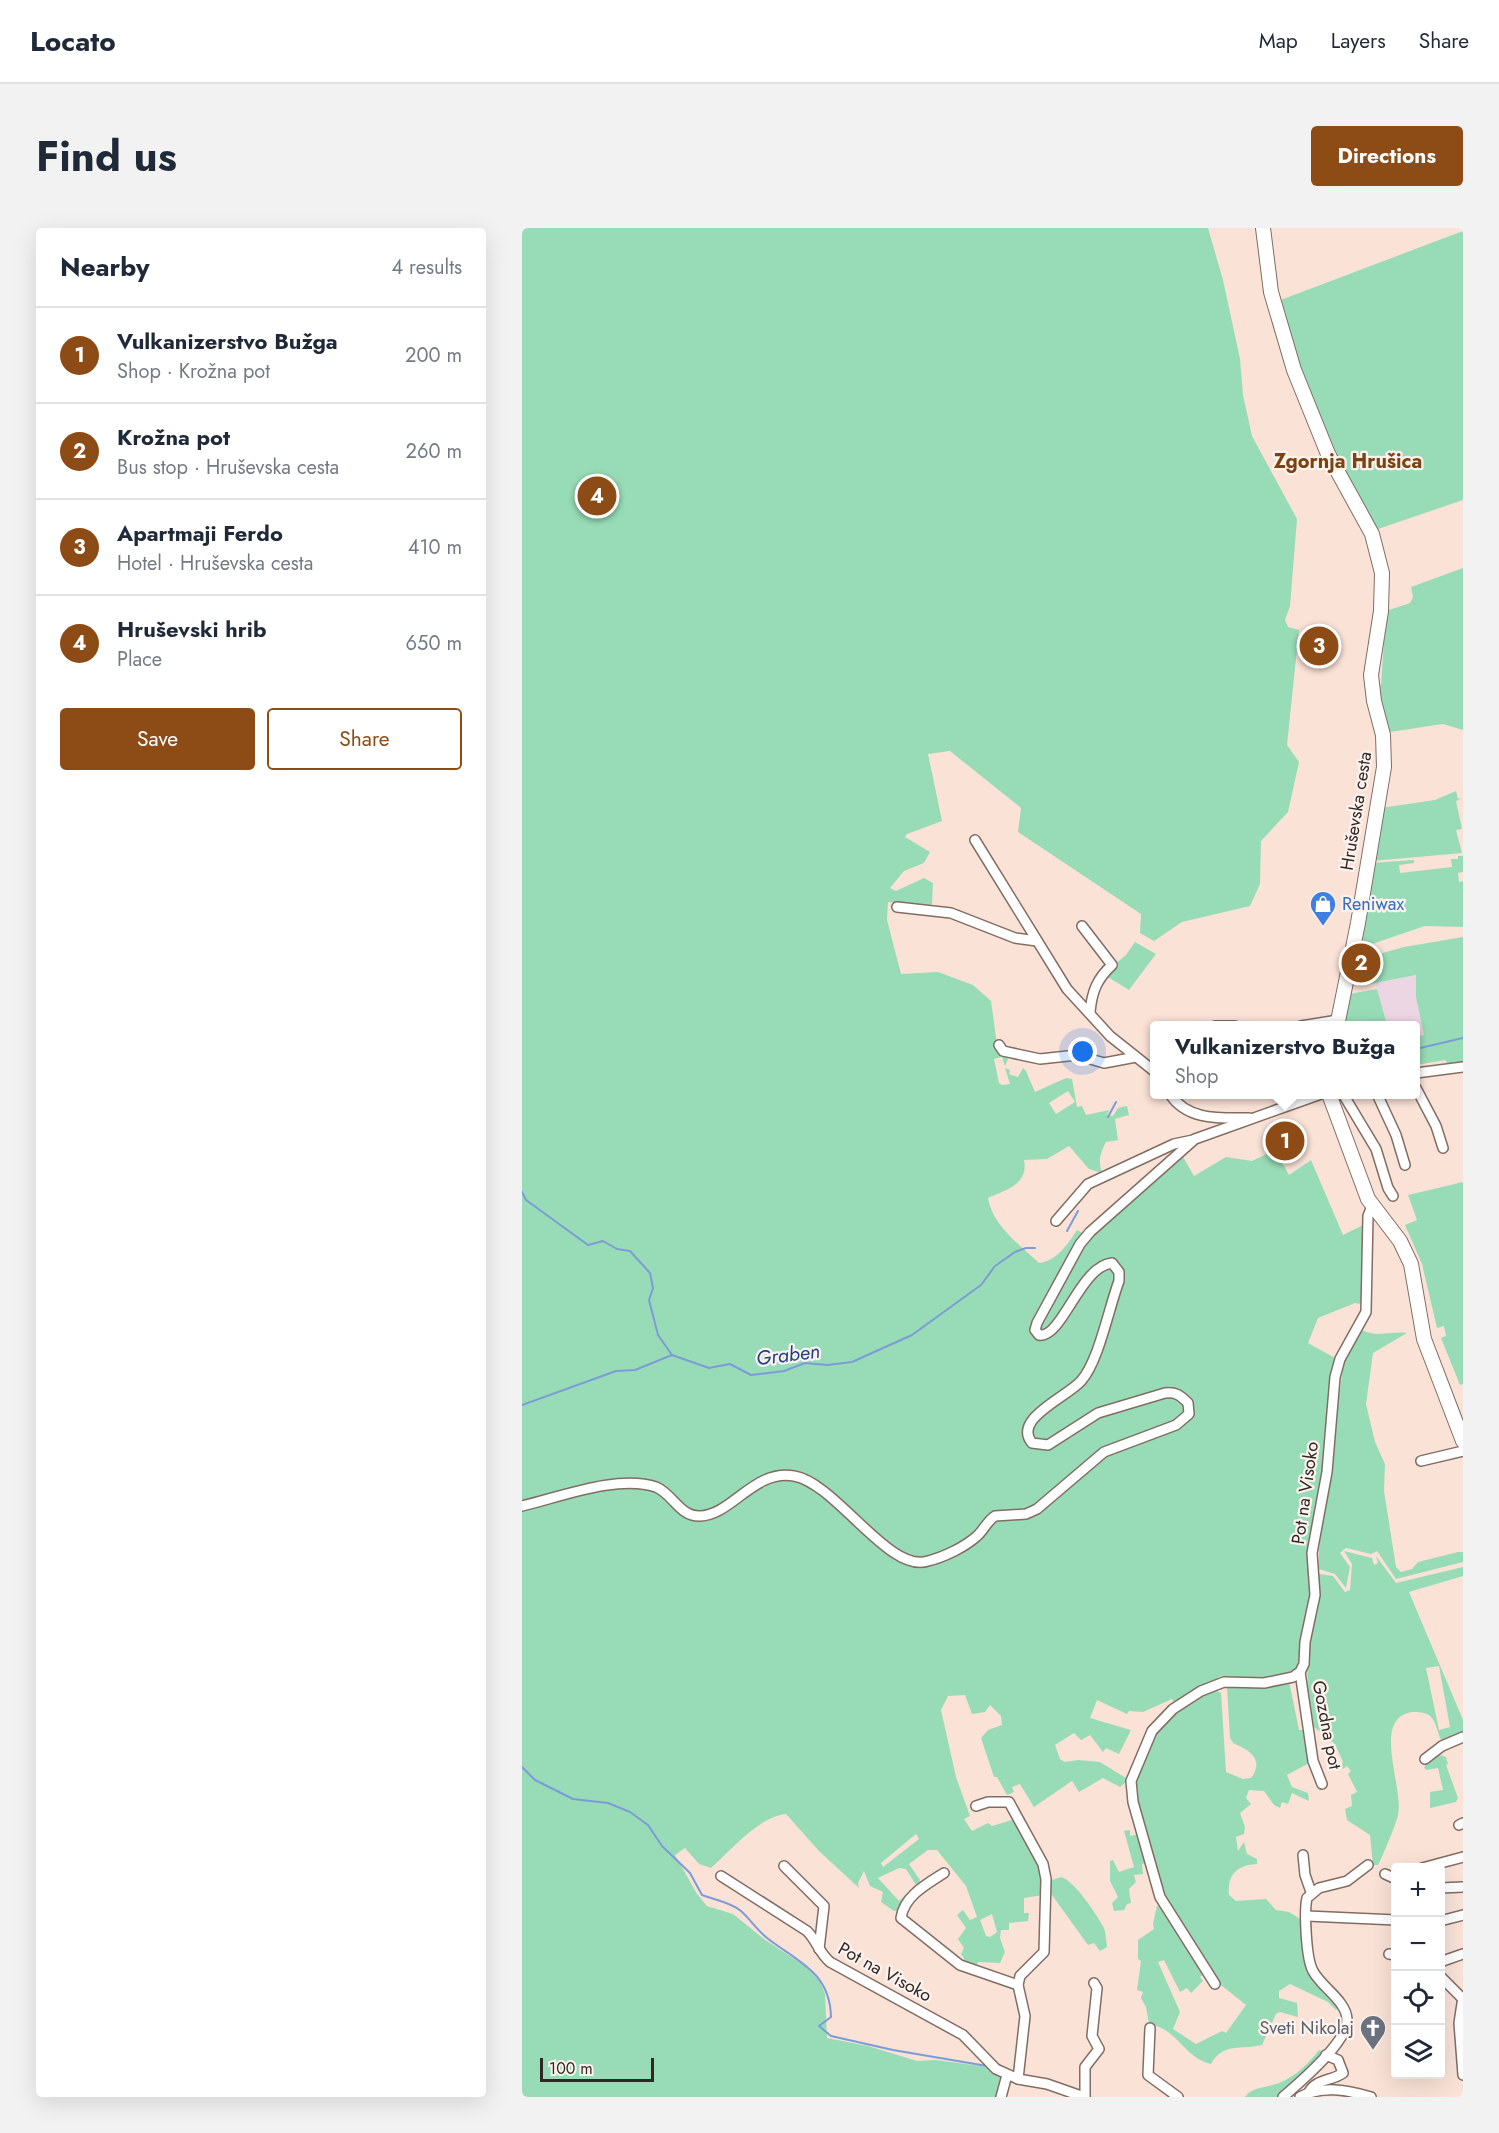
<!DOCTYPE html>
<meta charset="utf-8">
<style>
:root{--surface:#fff;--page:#f2f2f3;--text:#1f2937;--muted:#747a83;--line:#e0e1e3;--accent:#8d4c16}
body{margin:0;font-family:Jost,sans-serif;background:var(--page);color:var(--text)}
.controls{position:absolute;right:18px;bottom:18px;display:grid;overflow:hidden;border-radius:6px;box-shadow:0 6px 24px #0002}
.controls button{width:54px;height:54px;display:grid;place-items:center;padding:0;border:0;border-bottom:2px solid var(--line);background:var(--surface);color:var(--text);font:30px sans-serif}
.scale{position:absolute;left:18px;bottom:15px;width:114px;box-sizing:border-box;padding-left:6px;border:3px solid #312824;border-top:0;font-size:16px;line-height:21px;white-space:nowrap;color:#312824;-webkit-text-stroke:4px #fcf2ee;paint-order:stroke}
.you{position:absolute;left:561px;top:824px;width:21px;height:21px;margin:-15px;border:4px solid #fff;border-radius:50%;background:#1a73e8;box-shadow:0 0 0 9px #1a73e833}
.badge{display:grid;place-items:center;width:39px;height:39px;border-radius:50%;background:var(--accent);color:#fff;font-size:20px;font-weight:700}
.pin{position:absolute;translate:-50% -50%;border:3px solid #fff;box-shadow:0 2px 6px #0006}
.popup{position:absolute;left:628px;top:793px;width:270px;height:78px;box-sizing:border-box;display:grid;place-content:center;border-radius:6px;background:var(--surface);filter:drop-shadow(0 2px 4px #0005);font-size:20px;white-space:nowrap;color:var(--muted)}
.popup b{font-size:22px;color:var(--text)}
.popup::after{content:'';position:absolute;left:50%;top:100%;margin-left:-12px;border:12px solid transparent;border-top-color:var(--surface)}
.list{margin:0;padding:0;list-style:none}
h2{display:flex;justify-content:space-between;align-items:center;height:78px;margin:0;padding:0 24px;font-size:26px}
h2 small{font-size:20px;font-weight:400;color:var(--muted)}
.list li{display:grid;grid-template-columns:39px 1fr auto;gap:18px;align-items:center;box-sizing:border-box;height:96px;padding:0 24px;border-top:2px solid var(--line)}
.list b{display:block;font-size:22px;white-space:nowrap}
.list p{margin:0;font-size:20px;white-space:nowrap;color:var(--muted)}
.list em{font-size:20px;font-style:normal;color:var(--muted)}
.actions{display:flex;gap:12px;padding:18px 24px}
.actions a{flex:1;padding:14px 0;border:2px solid var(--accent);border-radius:6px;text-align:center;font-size:21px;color:var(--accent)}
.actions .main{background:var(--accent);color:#fff}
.icon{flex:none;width:33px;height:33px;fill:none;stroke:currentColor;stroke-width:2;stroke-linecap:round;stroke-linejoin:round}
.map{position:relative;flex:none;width:941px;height:1869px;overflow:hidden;border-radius:6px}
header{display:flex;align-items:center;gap:36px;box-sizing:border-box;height:84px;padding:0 30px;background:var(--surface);border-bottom:2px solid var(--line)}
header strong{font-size:28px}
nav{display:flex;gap:33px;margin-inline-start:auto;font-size:21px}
.intro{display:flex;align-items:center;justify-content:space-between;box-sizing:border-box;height:144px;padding:0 36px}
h1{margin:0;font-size:42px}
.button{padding:15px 27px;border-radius:6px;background:var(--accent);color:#fff;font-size:21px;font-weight:700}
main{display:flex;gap:36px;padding:0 36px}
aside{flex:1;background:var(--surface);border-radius:6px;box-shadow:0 6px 24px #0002}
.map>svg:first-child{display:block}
</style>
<header>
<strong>Locato</strong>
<nav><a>Map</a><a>Layers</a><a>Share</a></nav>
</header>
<div class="intro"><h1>Find us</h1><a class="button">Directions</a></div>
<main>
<aside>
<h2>Nearby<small>4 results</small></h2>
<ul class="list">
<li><span class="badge">1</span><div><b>Vulkanizerstvo Bužga</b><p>Shop · Krožna pot</p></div><em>200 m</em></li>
<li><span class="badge">2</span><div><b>Krožna pot</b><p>Bus stop · Hruševska cesta</p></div><em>260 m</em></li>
<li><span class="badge">3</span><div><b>Apartmaji Ferdo</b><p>Hotel · Hruševska cesta</p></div><em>410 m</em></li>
<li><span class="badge">4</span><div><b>Hruševski hrib</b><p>Place</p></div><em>650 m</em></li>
</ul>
<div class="actions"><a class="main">Save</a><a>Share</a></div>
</aside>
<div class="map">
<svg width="941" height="1869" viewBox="0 0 941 1869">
<rect width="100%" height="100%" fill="#fae2d7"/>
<polygon fill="#edd6e3" points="896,747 909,815 894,819 894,798 861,797 854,755"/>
<g fill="#98dcb7" fill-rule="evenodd">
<path d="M0,0H686L701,52L718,131L721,167L730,208L775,291L768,378L763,392L766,399L777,402L765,517L777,534L766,584L739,613L738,656L728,678L660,694L632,713L618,705L619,686L496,604L499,580L428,523L406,526L420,593L385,606L383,609L408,624L402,635L382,643L368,660L374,663L402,650L411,655L410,676L405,679L366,674L365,692L379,746L416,744L451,757L469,773L475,817L488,826L483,838L480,829L472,831L477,855L480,857L488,856L483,840L488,842L487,846L496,849L501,840L504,843L513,864L544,850L550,851L555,879L560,878L564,887L587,882L585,887L591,888L596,880L605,878L607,887L593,891L596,912L584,914C578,926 576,932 580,945L567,941L547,918L525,931L502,932C507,957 483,962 466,970C470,997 498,1017 517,1035C535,1033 546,1016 555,1002L560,1005L554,1015L562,1011L660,927L672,948L704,929L730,933L753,922L767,947L789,932L821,1007L843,996V1072L838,1076L833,1075L796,1090L786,1115L815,1131L788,1372L777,1443L766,1448L740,1451L699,1448L653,1476L650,1471L621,1484L607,1483L605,1486L575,1472L568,1490L609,1502L597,1526L584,1520L581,1524L568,1507L559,1512L552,1505L533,1517L538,1531L543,1534L556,1532L578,1534L604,1550V1554L598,1559L581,1550L557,1564L550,1553L512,1579L498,1556L490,1559L492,1564L485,1567L475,1549H472L459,1510L466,1502L480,1497L479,1488L468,1477L463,1484L450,1486L443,1467L426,1468L419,1482L434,1549L448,1588L442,1591L450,1603L466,1595L470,1598L490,1592L489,1589L493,1587L521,1640V1667L502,1670V1685H507L506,1693L487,1695V1702H479L478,1710L483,1724L478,1735L456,1734L453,1741L441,1735L442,1730L439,1726L442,1720L436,1711L444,1700L435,1687L441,1682L448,1692L455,1689L444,1658L415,1622H406L387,1636L398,1652L397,1656L378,1681L372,1683L359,1674L361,1664L348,1658L342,1643L336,1655L337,1660L297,1623L264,1586C236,1589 209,1622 189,1640L177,1636L163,1620L153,1627L175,1666L185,1678L211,1686L242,1711L283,1738L298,1753L303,1766L305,1810L346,1818L395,1833L414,1832L466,1839L482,1850L477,1869H0ZM546,863L553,874L534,886L527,875ZM394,1606L397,1611L361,1639L359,1635ZM377,1640L384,1641L394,1657L377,1673L356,1650ZM470,1686L475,1704L468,1709L464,1708L458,1692Z"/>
<polygon points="941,3 941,272 853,302 794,189 756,73"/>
<polygon points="941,340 941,502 921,496 868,504 855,459 859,457 864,383 888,375 891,369 889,359"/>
<polygon points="934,563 936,571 941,570 934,573 940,601 934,602 940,625 850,633 859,580 913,572"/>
<polygon points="936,628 941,628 941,644 936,645 937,654 941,653 941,699 903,698 847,717 839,715 849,635 892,632 892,635 877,637 878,645 930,639 929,631 936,631"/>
<polygon points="941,709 941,835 926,836 923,832 894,837 894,809 902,807 894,769 894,747 838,758 834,754 839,731 882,719"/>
<polygon points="613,714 634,726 607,762 581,746 604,727"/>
<polygon points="855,761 865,797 821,798 828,766"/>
<polygon points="941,954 941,1156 938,1157 919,1110 924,1108 922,1098 915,1100 900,1036 883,997 895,992 886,967"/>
<path d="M840,1102C855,1110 868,1103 885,1105L851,1125L844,1176L853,1214L863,1236L862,1263L874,1339L879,1344L890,1341L896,1334L936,1324H941V1334L874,1351L855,1323L849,1326L824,1320L818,1325L828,1339L824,1360L813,1346L797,1341V1322L821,1139L818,1136Z"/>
<path d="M822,1323L850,1330L852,1337L856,1335L854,1328L874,1355L941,1339V1348L887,1364L941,1492V1507L920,1513C915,1506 915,1494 908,1488C903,1484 892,1483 886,1485C851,1494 882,1561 876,1587C874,1596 860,1630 856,1637H851L848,1607L825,1592L823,1581L830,1578L829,1567L835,1564L826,1546L829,1543L825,1538L821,1541L819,1538L821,1534L813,1516L792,1499L787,1488L784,1414L796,1367L797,1346L811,1348L823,1364L828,1362L830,1336ZM917,1438L928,1499L917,1502L904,1440Z"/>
<path d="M767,1453L777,1502H785L789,1534L765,1547L770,1559L786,1565L787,1573L770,1565L766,1576L760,1574L758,1580L752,1577L742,1563L727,1562L724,1570L729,1576L718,1585L723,1599L722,1606L714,1609L716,1623L722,1614L725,1626L735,1631V1636C715,1637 705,1647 707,1667L714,1673L744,1671L754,1682L767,1684L780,1692L785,1735L818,1779L814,1782L806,1774L768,1756L757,1763V1770L775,1775L776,1789L758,1784L754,1786L740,1817C720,1822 701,1814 689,1836C662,1830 655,1800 627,1796L624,1779L619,1770L621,1764L615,1762L619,1733L616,1731V1712L632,1701L631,1696L635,1678L639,1677L684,1745L678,1749L681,1753L669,1765L665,1760L658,1764L642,1732L636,1734L658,1784L651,1801L674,1816L700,1803L704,1805L724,1777L699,1757L644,1670C632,1646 612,1585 614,1558C615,1539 629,1504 643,1491C656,1479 675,1470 690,1461L699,1465L704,1544L721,1551L729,1550C743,1531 727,1522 711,1515L708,1510L705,1458Z"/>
<polygon points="914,1526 924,1529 926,1536 924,1537 936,1570 934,1574 908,1580 908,1564 921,1562 916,1540 904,1542 902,1539"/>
<polygon points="608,1602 608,1608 617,1606 625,1634 620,1636 621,1646 612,1647 614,1654 607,1661 609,1675 605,1676 602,1682 592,1683 590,1675 596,1669 588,1653 588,1633 591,1632 597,1644 612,1639 602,1603"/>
<path d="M539,1649C552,1652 575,1687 582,1700C584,1705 584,1712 585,1719L578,1723L572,1715L566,1717L530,1667L526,1666L527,1653Z"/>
<path d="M797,1822L802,1824L758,1869H723C731,1858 745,1860 757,1855C774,1848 786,1836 797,1822Z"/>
</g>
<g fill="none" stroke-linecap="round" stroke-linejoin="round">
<g stroke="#7c9cd8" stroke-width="2">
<polyline points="894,821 941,810"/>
<polyline points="586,889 594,874"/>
<polyline points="0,964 4,972 66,1017 81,1013 95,1021 108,1023 128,1045 131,1060 127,1072 136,1107 150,1127"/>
<polyline points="545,1003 556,983"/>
<polyline points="0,1177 94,1143 113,1142 150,1127 187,1140 208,1136 229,1147 262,1143 283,1135 305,1137 330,1134 390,1107 459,1057 473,1038 493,1024 504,1020 513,1020"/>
<path d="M0,1539L13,1552L51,1571L86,1575L108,1584L126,1597L140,1618L168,1645L180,1667C193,1672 208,1674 219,1683C228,1691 235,1702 245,1710C276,1734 308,1744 309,1789L297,1798L309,1808L371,1822L465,1838"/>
</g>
<g stroke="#826d63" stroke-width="12">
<g id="street">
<polyline points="453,612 545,761 588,808 632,843"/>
<polyline points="375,679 429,685 493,710 515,713"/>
<path d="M560,698L590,737C575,751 570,763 568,784"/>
<polyline points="693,798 713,798"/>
<polyline points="779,798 816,792"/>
<polyline points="477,817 481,823 518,831 555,827 582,835 614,829"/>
<polyline points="894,845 941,839"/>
<polyline points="894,860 914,898 921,920"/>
<path d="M648,866C665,893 699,890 727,890"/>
<polyline points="821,866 854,921 866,960 871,968"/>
<polyline points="855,866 874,907 883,937"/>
<polyline points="534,993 566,956 652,916 671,912"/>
<polyline points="899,1233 941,1223"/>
<path d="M0,1278C38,1269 97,1246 134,1259C151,1266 158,1289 178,1288C210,1287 232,1241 272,1248C314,1255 367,1346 406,1333C422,1329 443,1319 455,1308C462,1302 465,1293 473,1288L504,1286L515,1281L582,1224L654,1197L667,1186L666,1175C658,1167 654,1164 643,1165L576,1185L526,1217L510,1215C490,1191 545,1169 559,1153C577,1133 587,1079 597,1053V1044L590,1035C558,1038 540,1111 517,1107L513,1102L515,1095L558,1016L568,1004L673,911L799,866"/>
<polyline points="778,1444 791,1533 800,1556"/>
<polyline points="903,1531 920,1518 941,1509"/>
<polyline points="454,1578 466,1574 487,1574 521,1636 524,1651 522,1724 498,1748 496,1757 503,1788 496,1851 525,1856 562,1869"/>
<polyline points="937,1597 941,1595"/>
<polyline points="781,1627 783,1647 789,1664"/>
<polyline points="262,1638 302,1678 297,1721"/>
<polyline points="900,1640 941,1629"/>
<path d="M422,1645C405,1656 382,1668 379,1690L438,1737L496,1757"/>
<polyline points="863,1646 874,1651"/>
<path d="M199,1648L285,1703C295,1713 297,1725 308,1734L441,1807L474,1841L496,1851"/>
<polyline points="918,1660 941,1659"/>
<polyline points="785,1688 874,1692"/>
<polyline points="918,1693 941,1687"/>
<polyline points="867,1726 874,1727"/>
<polyline points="918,1734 941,1726"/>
<polyline points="918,1748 940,1770"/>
<polyline points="693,1756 638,1669 611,1574 609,1553 630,1503 651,1481 679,1463 702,1454 742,1455 771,1449 778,1444 782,1436 783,1414 793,1367 790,1325 805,1244 813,1149 818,1131 844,1084 846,988 850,978"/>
<polyline points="941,1769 937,1795 941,1847"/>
<polyline points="628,1800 626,1847 656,1869"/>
<path d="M787,1864C794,1851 810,1853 821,1845L816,1832L804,1827"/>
<polyline points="479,1869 485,1847"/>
<polyline points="563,1869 563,1839 577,1821 570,1808 575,1760 572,1755"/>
<path d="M761,1869C777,1855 826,1814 825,1792C825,1773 799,1759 791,1743C784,1731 782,1683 785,1670L797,1660L825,1653L846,1637"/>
<path d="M778,1869C800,1857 826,1862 849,1869"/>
</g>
</g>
<g stroke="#826d63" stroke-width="16">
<g id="secondary">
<polyline points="741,0 749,64 772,142 806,226 850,306 860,345 859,383 849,447 852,473 861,507 862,539 836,695 815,798"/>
<polyline points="807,866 846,971 878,1013 889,1036 902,1111 941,1213"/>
</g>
</g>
<use href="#street" stroke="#fff" stroke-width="9"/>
<use href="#secondary" stroke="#fff" stroke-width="14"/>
</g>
<defs>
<g id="shop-pin" transform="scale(1.35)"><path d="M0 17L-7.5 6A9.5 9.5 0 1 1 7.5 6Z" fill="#3f7fe0" stroke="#fcf2ee"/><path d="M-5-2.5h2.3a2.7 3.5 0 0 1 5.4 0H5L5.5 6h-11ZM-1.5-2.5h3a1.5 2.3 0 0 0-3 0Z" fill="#fff"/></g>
<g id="church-pin" transform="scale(1.35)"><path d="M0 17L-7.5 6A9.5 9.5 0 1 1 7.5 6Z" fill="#6b7280" stroke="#fcf2ee"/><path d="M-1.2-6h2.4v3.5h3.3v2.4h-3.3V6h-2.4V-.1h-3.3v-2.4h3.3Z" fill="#fff"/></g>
</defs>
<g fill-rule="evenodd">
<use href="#shop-pin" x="801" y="676"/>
<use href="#church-pin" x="851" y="1800"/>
</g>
<g text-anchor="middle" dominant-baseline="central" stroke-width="4.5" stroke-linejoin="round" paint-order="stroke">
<g font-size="18" fill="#312824" stroke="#fcf2ee">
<text transform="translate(834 583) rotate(-81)">Hruševska cesta</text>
<text transform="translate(783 1265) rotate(-82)">Pot na Visoko</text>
<text transform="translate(805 1497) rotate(79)">Gozdna pot</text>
<text transform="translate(363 1744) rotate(29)">Pot na Visoko</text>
</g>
<g font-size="18" fill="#366cbe" stroke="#fcf2ee" text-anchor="start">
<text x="820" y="676">Reniwax</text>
</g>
<g font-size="18" fill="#5b616d" stroke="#fcf2ee" text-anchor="end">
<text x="832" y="1800">Sveti Nikolaj</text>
</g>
<g font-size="20" font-weight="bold" fill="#7c4210" stroke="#fcf2ee">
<text x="826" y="233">Zgornja Hrušica</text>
</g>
<g font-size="20" font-style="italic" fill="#1c3f87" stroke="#fcf2ee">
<text transform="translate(266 1127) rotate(-7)">Graben</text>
</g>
</g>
</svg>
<div class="controls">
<button>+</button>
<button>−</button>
<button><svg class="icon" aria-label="locate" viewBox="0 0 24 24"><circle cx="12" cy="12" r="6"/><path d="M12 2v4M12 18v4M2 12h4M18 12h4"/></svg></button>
<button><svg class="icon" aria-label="layers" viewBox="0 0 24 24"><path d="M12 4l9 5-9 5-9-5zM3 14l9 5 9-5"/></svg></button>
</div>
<div class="scale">100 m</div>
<div class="you"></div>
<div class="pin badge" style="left:763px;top:913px">1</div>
<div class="popup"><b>Vulkanizerstvo Bužga</b>Shop</div>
<div class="pin badge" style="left:839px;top:735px">2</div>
<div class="pin badge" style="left:797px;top:418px">3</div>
<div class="pin badge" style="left:75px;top:268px">4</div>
</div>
</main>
